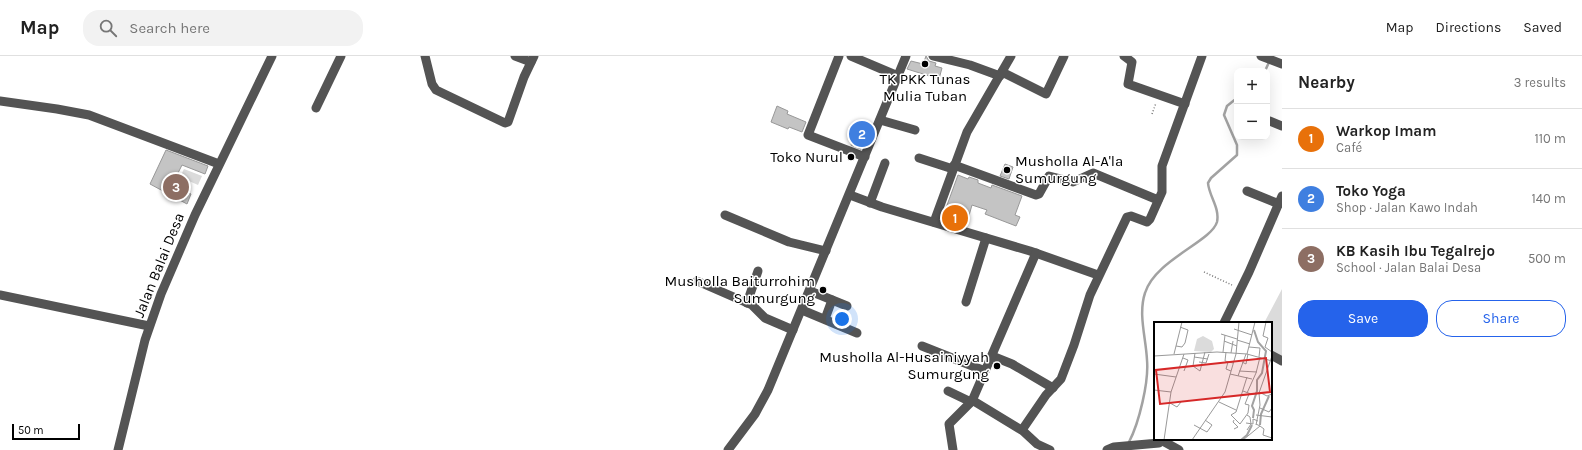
<!DOCTYPE html>
<meta charset="utf-8">
<style>
:root{--surface:#fff;--page:#f2f2f2;--text:#222;--muted:#767676;--line:#e0e0e0;--accent:#2563eb}
body{margin:0;font-family:Karla,sans-serif;background:var(--page);color:var(--text)}
.controls{position:absolute;right:12px;top:12px;display:grid;overflow:hidden;border-radius:8px;box-shadow:0 4px 16px #0002}
.controls button{width:36px;height:36px;display:grid;place-items:center;padding:0;border:0;border-bottom:1px solid var(--line);background:var(--surface);color:var(--text);font:20px sans-serif}
.scale{position:absolute;left:12px;bottom:10px;width:68px;box-sizing:border-box;padding-left:4px;border:2px solid #000;border-top:0;font-size:11px;line-height:14px;white-space:nowrap;color:#000;-webkit-text-stroke:3px #fff;paint-order:stroke}
.you{position:absolute;left:842px;top:263px;width:14px;height:14px;margin:-10px;border:3px solid #fff;border-radius:50%;background:#1a73e8;box-shadow:0 0 0 6px #1a73e833}
.badge{display:grid;place-items:center;width:26px;height:26px;border-radius:50%;background:var(--accent);color:#fff;font-size:13px;font-weight:700}
.pin{position:absolute;translate:-50% -50%;border:2px solid #fff;box-shadow:0 1px 4px #0006}
.list{margin:0;padding:0;list-style:none}
h2{display:flex;justify-content:space-between;align-items:center;height:52px;margin:0;padding:0 16px;font-size:17px}
h2 small{font-size:13px;font-weight:400;color:var(--muted)}
.list li{display:grid;grid-template-columns:26px 1fr auto;gap:12px;align-items:center;box-sizing:border-box;height:60px;padding:0 16px;border-top:1px solid var(--line)}
.list b{display:block;font-size:15px;white-space:nowrap}
.list p{margin:0;font-size:13px;white-space:nowrap;color:var(--muted)}
.list em{font-size:13px;font-style:normal;color:var(--muted)}
.actions{display:flex;gap:8px;padding:12px 16px}
.actions a{flex:1;padding:9px 0;border:1px solid var(--accent);border-radius:16px;text-align:center;font-size:14px;color:var(--accent)}
.actions .main{background:var(--accent);color:#fff}
.icon{flex:none;width:22px;height:22px;fill:none;stroke:currentColor;stroke-width:2;stroke-linecap:round;stroke-linejoin:round}
.map{position:relative;flex:none;width:1282px;height:394px;overflow:hidden}
header{display:flex;align-items:center;gap:24px;box-sizing:border-box;height:56px;padding:0 20px;background:var(--surface);border-bottom:1px solid var(--line)}
header strong{font-size:19px}
nav{display:flex;gap:22px;margin-inline-start:auto;font-size:14px}
.search{width:280px;height:36px;background:var(--page);display:flex;align-items:center;gap:10px;box-sizing:border-box;padding:0 14px;border-radius:16px;color:var(--muted);font-size:15px}
main{display:flex}
aside{flex:1;background:var(--surface)}
.map>svg:first-child{display:block}
</style>
<header>
<strong>Map</strong>
<div class="search"><svg class="icon" aria-label="search" viewBox="0 0 24 24"><circle cx="10" cy="10" r="6"/><path d="M15 15l6 6"/></svg>Search here</div>
<nav><a>Map</a><a>Directions</a><a>Saved</a></nav>
</header>
<main>
<div class="map">
<svg width="1282" height="394" viewBox="0 0 1282 394">
<rect width="100%" height="100%" fill="#fff"/>
<g fill="#dbdbdb">
<polygon points="184,113 202,120 198,129 180,121"/>
<polygon points="1282,233 1282,301 1271,294 1271,267 1264,267"/>
</g>
<g fill="none" stroke-linecap="round" stroke-linejoin="round">
<g stroke="#a2a2a2" stroke-width="2.5">
<polyline points="1265,15 1270,4"/>
<path d="M1129,386C1139,367 1149,326 1147,304C1146,282 1138,258 1145,237C1155,204 1211,186 1217,166C1220,152 1209,140 1208,127L1211,122L1237,99V89L1224,59L1227,50L1237,42"/>
</g>
</g>
<g fill="#c4c4c4" stroke="#989898">
<polygon points="926,0 929,5 936,7 935,10 942,12 939,23 907,13 911,5 923,8"/>
<polygon points="777,50 788,55 787,58 806,66 802,76 789,71 788,73 771,66"/>
<polygon points="858,73 868,77 861,93 851,89"/>
<polygon points="166,94 208,110 205,118 182,109 172,129 191,138 187,148 150,128"/>
<polygon points="1005,108 1013,111 1009,123 1000,120"/>
<polygon points="958,119 968,123 969,121 978,124 978,127 991,132 992,129 1022,140 1015,159 1020,161 1016,170 985,158 987,154 972,149 966,170 942,163"/>
</g>
<g fill="none" stroke-linecap="round" stroke-linejoin="round">
<g stroke="#767676" stroke-width="1.5" stroke-dasharray="1 2" stroke-linecap="butt">
<polyline points="1152,58 1156,47"/>
<polyline points="1204,216 1232,229"/>
</g>
<g stroke="#545454" stroke-width="9">
<polyline points="425,0 432,28 436,34 505,67 508,66 524,21 534,0"/>
<polyline points="515,0 531,6"/>
<polyline points="839,0 808,79 865,101"/>
<polyline points="851,0 898,20"/>
<polyline points="933,0 970,9 1000,20"/>
<polyline points="1124,0 1132,6 1128,28 1185,48"/>
<polyline points="1261,0 1282,8"/>
<polyline points="1002,16 1046,38 1064,0"/>
<polyline points="0,45 57,53 89,59 219,108"/>
<polyline points="316,52 341,0"/>
<polyline points="880,64 915,74"/>
<polyline points="1267,64 1282,70"/>
<polyline points="919,102 953,113"/>
<polyline points="954,109 1036,139 1039,138 1049,120 1073,126 1093,117 1158,144"/>
<polyline points="1247,135 1279,148"/>
<polyline points="850,139 882,151 1030,195 1098,219"/>
<polyline points="870,147 885,107"/>
<polyline points="725,159 789,186 826,195"/>
<polyline points="934,166 967,76 1011,0"/>
<polyline points="697,225 752,249 765,262 793,274"/>
<polyline points="810,235 847,250"/>
<polyline points="0,239 149,270"/>
<polyline points="966,246 986,182"/>
<polyline points="747,247 758,215"/>
<polyline points="802,254 857,277"/>
<polyline points="825,263 832,244"/>
<polyline points="1224,267 1249,216 1282,140"/>
<polyline points="922,290 985,315"/>
<polyline points="1271,299 1282,305"/>
<polyline points="992,300 1012,308 1053,332"/>
<polyline points="948,335 971,346"/>
<polyline points="972,344 1023,375 1037,388 1050,394"/>
<polyline points="1022,374 1046,339 1061,323 1074,289 1090,239 1127,161 1131,160 1147,166 1150,163 1162,136 1162,110 1202,0"/>
<polyline points="1161,384 1179,394"/>
<polyline points="118,394 145,284 161,238 195,159 272,0"/>
<polyline points="728,394 755,358 768,334 906,0"/>
<polyline points="953,394 949,368 972,345 1036,197"/>
<polyline points="1107,394 1114,391 1159,387"/>
</g>
</g>
<g fill="#000" stroke="#fff" stroke-width="1.5">
<circle cx="925" cy="8" r="4"/>
<circle cx="851" cy="101" r="4"/>
<circle cx="1007" cy="114" r="4"/>
<circle cx="823" cy="234" r="4"/>
<circle cx="997" cy="310" r="4"/>
</g>
<g text-anchor="middle" dominant-baseline="central" stroke-width="3" stroke-linejoin="round" paint-order="stroke">
<g font-size="15" fill="#000" stroke="#fff" text-anchor="end">
<text x="925" y="23" text-anchor="middle">TK PKK Tunas<tspan x="925" dy="17">Mulia Tuban</tspan></text>
<text x="843" y="101">Toko Nurul</text>
<text x="1015" y="105" text-anchor="start">Musholla Al-A'la<tspan x="1015" dy="17">Sumurgung</tspan></text>
<text x="815" y="225">Musholla Baiturrohim<tspan x="815" dy="17">Sumurgung</tspan></text>
<text x="989" y="301">Musholla Al-Husainiyyah<tspan x="989" dy="17">Sumurgung</tspan></text>
</g>
<g font-size="15" fill="#000" stroke="#fff">
<text transform="translate(159 209) rotate(-68)">Jalan Balai Desa</text>
</g>
</g>
<g transform="translate(1154 266)">
<rect width="118" height="118" fill="#fff"/>
<path d="M49,14L58,19L60,27L57,30L40,29L43,17Z" fill="#dbdbdb"/>
<path fill="none" stroke="#a2a2a2" stroke-width="2" d="M99,96L100,88L98,84L103,69V58L108,51L112,29L104,20L100,8M106,103L107,92L115,74M87,118L93,113L98,103"/>
<path fill="none" stroke="#999" stroke-width="1" d="M112,0L109,14L114,16L111,25L118,30M80,7L98,13M67,12L83,17M83,18L96,22M70,19L83,24M22,24L28,25L31,21L34,8L26,5M95,25L106,26L105,35M69,30L71,13M72,30L71,39L79,41M41,31L39,44L46,49L51,30M77,31L79,19M20,32L28,0M93,32L101,0M0,34L63,30L93,32L118,39M40,35L54,37M29,36L34,38L30,49M45,40L52,41L55,32M74,40L72,47L77,49M88,40L92,42L94,32M85,49L103,50M0,52L22,55M76,52L98,57M84,54L92,32M93,55L82,90L77,93L86,102L94,91L95,83L91,82L95,72M0,68L17,70M89,69L97,72L105,71M105,70L113,74L118,72M93,71L102,51L106,35M65,80L82,88M16,81L23,85L27,80M106,86L115,90L118,86M93,93L96,95L97,102L93,108M102,93L118,95M92,101L99,102V97L104,99M40,103L53,110L58,103L51,98M102,103L106,83L105,71L118,34M106,104L110,107L109,113L118,116M80,107L84,105L79,100L80,98M10,118L17,70L30,32M38,118L71,70L82,32L85,0M89,118L106,104L102,102"/>
<path fill="#d62828" fill-opacity="0.15" stroke="#d62828" stroke-width="2" d="M112,36L116,70L6,82L2,48Z"/>
<rect width="118" height="118" fill="none" stroke="#000" stroke-width="2"/>
</g>
</svg>
<div class="controls">
<button>+</button>
<button>−</button>
</div>
<div class="scale">50 m</div>
<div class="you"></div>
<div class="pin badge" style="left:955px;top:162px;background:#e8710a">1</div>
<div class="pin badge" style="left:862px;top:78px;background:#3f7fe0">2</div>
<div class="pin badge" style="left:176px;top:131px;background:#8d6e63">3</div>
</div>
<aside>
<h2>Nearby<small>3 results</small></h2>
<ul class="list">
<li><span class="badge" style="background:#e8710a">1</span><div><b>Warkop Imam</b><p>Café</p></div><em>110 m</em></li>
<li><span class="badge" style="background:#3f7fe0">2</span><div><b>Toko Yoga</b><p>Shop · Jalan Kawo Indah</p></div><em>140 m</em></li>
<li><span class="badge" style="background:#8d6e63">3</span><div><b>KB Kasih Ibu Tegalrejo</b><p>School · Jalan Balai Desa</p></div><em>500 m</em></li>
</ul>
<div class="actions"><a class="main">Save</a><a>Share</a></div>
</aside>
</main>
